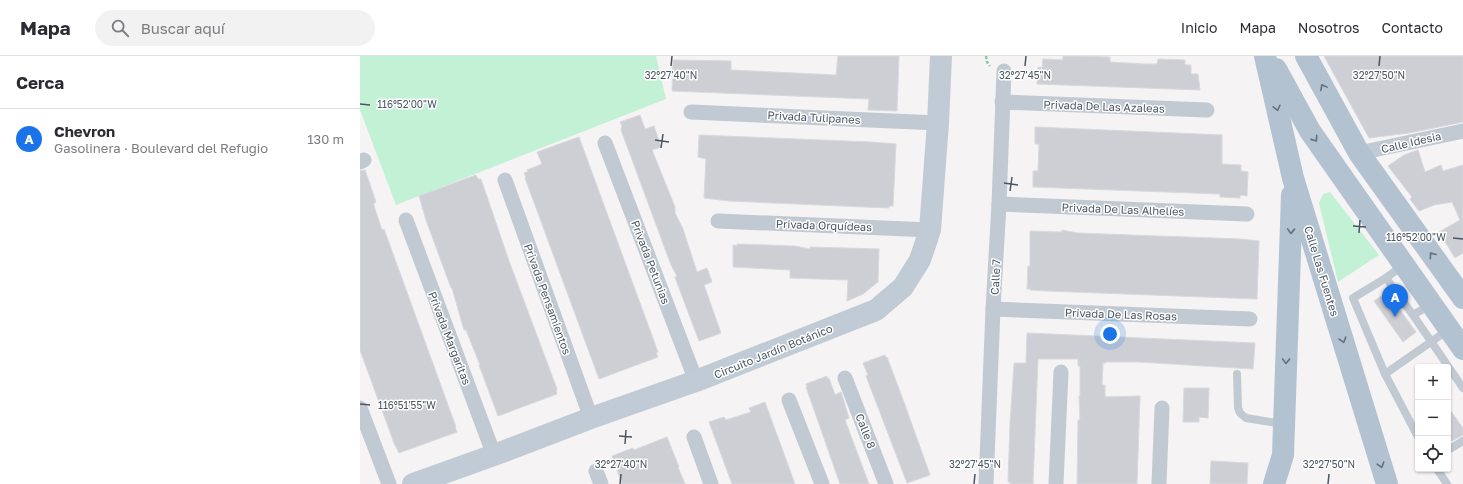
<!DOCTYPE html>
<html lang="es">
<meta charset="utf-8">
<style>
:root{--surface:#fff;--page:#f2f2f3;--text:#2b2b33;--muted:#7c7c81;--line:#e1e1e2;--accent:#1a73e8}
body{margin:0;font-family:"Golos Text",sans-serif;background:var(--page);color:var(--text)}
.controls{position:absolute;right:12px;bottom:12px;display:grid;overflow:hidden;border-radius:4px;box-shadow:0 1px 3px #0004}
.controls button{width:36px;height:36px;display:grid;place-items:center;padding:0;border:0;border-bottom:1px solid var(--line);background:var(--surface);color:var(--text);font:20px sans-serif}
.you{position:absolute;left:750px;top:278px;width:14px;height:14px;margin:-10px;border:3px solid #fff;border-radius:50%;background:#1a73e8;box-shadow:0 0 0 6px #1a73e833}
.badge{display:grid;place-items:center;width:26px;height:26px;border-radius:50%;background:var(--accent);color:#fff;font-size:13px;font-weight:700}
.pin{position:absolute;translate:-50% -33px;filter:drop-shadow(0 1px 2px #0008)}
.pin::after{content:'';position:absolute;top:21px;width:14px;height:12px;background:inherit;clip-path:polygon(0 0,100% 0,50% 100%)}
.list{margin:0;padding:0;list-style:none}
h2{display:flex;justify-content:space-between;align-items:center;height:52px;margin:0;padding:0 16px;font-size:17px}
h2 small{font-size:13px;font-weight:400;color:var(--muted)}
.list li{display:grid;grid-template-columns:26px 1fr auto;gap:12px;align-items:center;box-sizing:border-box;height:60px;padding:0 16px;border-top:1px solid var(--line)}
.list b{display:block;font-size:15px;white-space:nowrap}
.list p{margin:0;font-size:13px;white-space:nowrap;color:var(--muted)}
.list em{font-size:13px;font-style:normal;color:var(--muted)}
.icon{flex:none;width:22px;height:22px;fill:none;stroke:currentColor;stroke-width:2;stroke-linecap:round;stroke-linejoin:round}
.map{position:relative;flex:none;width:1103px;height:428px;overflow:hidden}
header{display:flex;align-items:center;gap:24px;box-sizing:border-box;height:56px;padding:0 20px;background:var(--surface);border-bottom:1px solid var(--line)}
header strong{font-size:19px}
nav{display:flex;gap:22px;margin-inline-start:auto;font-size:14px}
.search{width:280px;height:36px;background:var(--page);display:flex;align-items:center;gap:10px;box-sizing:border-box;padding:0 14px;border-radius:22px;color:var(--muted);font-size:15px}
main{display:flex}
aside{flex:1;background:var(--surface)}
.map>svg:first-child{display:block}
</style>
<header>
<strong>Mapa</strong>
<div class="search"><svg class="icon" aria-label="search" viewBox="0 0 24 24"><circle cx="10" cy="10" r="6"/><path d="M15 15l6 6"/></svg>Buscar aquí</div>
<nav><a>Inicio</a><a>Mapa</a><a>Nosotros</a><a>Contacto</a></nav>
</header>
<main>
<aside>
<h2>Cerca<small></small></h2>
<ul class="list">
<li><span class="badge">A</span><div><b>Chevron</b><p>Gasolinera · Boulevard del Refugio</p></div><em>130 m</em></li>
</ul>
</aside>
<div class="map">
<svg width="1103" height="428" viewBox="0 0 1103 428">
<rect width="100%" height="100%" fill="#f5f3f3"/>
<g fill="#c3f1d5">
<polygon points="0,0 296,0 306,43 36,149 0,54"/>
<polygon points="970,136 1019,199 978,226 959,147 963,138"/>
</g>
<g fill="#cdcfd5" stroke="#d7d9de">
<polygon points="478,0 539,0 537,55 508,54 509,43 312,35 313,4 371,5 371,14 476,19"/>
<polygon points="703,0 750,1 750,6 784,8 797,8 798,3 825,4 825,9 831,9 831,18 838,18 840,34 677,28 678,11 682,12 683,3 703,4"/>
<polygon points="964,0 1103,0 1103,66 1049,77 1009,82"/>
<polygon points="280,59 285,73 294,70 301,91 292,94 315,151 315,157 323,173 337,216 347,212 352,226 344,229 361,277 339,285 316,224 315,221 317,220 311,209 261,74 262,70 260,66"/>
<polygon points="675,71 862,79 862,108 881,109 881,115 888,116 887,140 880,139 880,142 860,141 860,138 673,131 673,115 678,115 679,88 675,88"/>
<polygon points="339,79 511,86 536,88 533,150 529,150 529,152 504,151 369,145 344,142 346,103 338,101"/>
<polygon points="219,81 298,296 296,297 298,301 239,323 165,122 166,121 164,117 168,116 167,114 182,108 177,96"/>
<polygon points="1058,94 1065,116 1081,109 1083,115 1103,109 1103,197 1095,202 1079,176 1100,164 1092,146 1074,149 1059,155 1050,143 1052,141 1028,110 1044,99"/>
<polygon points="5,114 16,146 14,147 14,150 22,174 24,173 96,371 95,371 97,376 39,397 34,387 0,294 0,115"/>
<polygon points="116,119 118,123 121,123 149,205 197,333 196,334 197,338 138,360 119,309 120,309 106,274 104,274 92,232 91,232 66,164 59,140"/>
<polygon points="702,174 717,177 880,183 899,185 897,243 687,235 670,234 670,233 667,233 668,210 670,211 670,175 699,176 702,176"/>
<polygon points="377,188 435,190 450,193 450,191 519,193 518,226 503,238 487,245 488,224 430,222 430,214 373,211 373,189 377,190"/>
<polygon points="1027,236 1056,276 1043,286 1014,245"/>
<polygon points="667,277 895,287 893,313 779,306 746,306 746,307 743,307 742,329 745,329 745,341 780,340 777,428 717,428 718,364 720,364 719,340 720,340 720,310 718,310 718,303 678,303 673,428 650,428 650,426 648,426 650,367 654,309 654,307 666,307"/>
<polygon points="525,299 526,302 527,301 545,349 570,419 547,427 506,320 508,319 503,307"/>
<polygon points="467,320 467,323 469,322 475,339 481,336 489,362 485,364 509,428 480,428 446,331 447,330 446,328"/>
<polygon points="824,332 849,332 848,362 839,361 839,366 823,366"/>
<polygon points="405,346 435,428 372,428 349,366 364,361 366,364 391,356 389,352"/>
<polygon points="1088,351 1103,372 1103,379 1092,385 1088,380"/>
<polygon points="307,381 319,411 318,411 325,428 262,428 252,400 273,392 274,394"/>
<polygon points="851,405 888,407 887,428 850,428"/>
</g>
<g fill="none" stroke-linecap="round" stroke-linejoin="round">
<polyline stroke="#7ad0a6" stroke-width="2.5" stroke-dasharray="3 2" stroke-linecap="butt" points="626,0 627,6 630,10"/>
<g stroke="#c1cad2" stroke-width="8">
<polyline points="1026,222 1043,209"/>
<polyline points="1053,259 1103,332"/>
<polyline points="877,318 878,352 880,357 886,362 923,368"/>
<polyline points="1025,318 1088,274"/>
<polyline points="1058,381 1025,318 993,242 1026,222 1053,259 1070,249"/>
<polyline points="1088,394 1103,385"/>
<polyline points="1077,413 1087,428"/>
</g>
<g stroke="#c1cad2" stroke-width="15">
<polyline points="642,46 847,54"/>
<polyline points="331,56 578,67"/>
<polyline points="245,87 336,325"/>
<polyline points="999,97 1103,75"/>
<polyline points="0,106 4,104"/>
<polyline points="145,124 231,362"/>
<polyline points="639,148 887,158"/>
<polyline points="46,164 134,399"/>
<polyline points="358,165 570,174"/>
<polyline points="633,253 890,263"/>
<polyline points="485,322 526,428"/>
<polyline points="429,344 462,428"/>
<polyline points="0,352 29,428"/>
<polyline points="334,381 351,428"/>
<polyline points="236,415 241,428"/>
<polyline points="626,428 633,253 639,148 644,15"/>
<polyline points="696,428 701,316"/>
<polyline points="799,428 802,352"/>
</g>
<polyline stroke="#c1cbd6" stroke-width="22" points="53,428 134,399 231,362 336,325 516,254 543,231 560,204 570,174 578,67 581,0"/>
<g stroke="#b3c2d1" stroke-width="22">
<polyline points="905,0 933,122 1027,428"/>
<polyline points="946,0 999,97 1103,242"/>
<polyline points="916,13 950,75 1103,293"/>
<polyline points="914,428 923,399 932,139"/>
</g>
</g>
<defs><path id="oneway-chevron" d="M-2-3.5L2.5 0L-2 3.5" fill="none" stroke-width="1.6" stroke-linecap="round" stroke-linejoin="round"/></defs>
<g stroke="#64717d">
<use href="#oneway-chevron" transform="translate(963 31) rotate(-118)"/>
<use href="#oneway-chevron" transform="translate(917 52) rotate(77)"/>
<use href="#oneway-chevron" transform="translate(955 83) rotate(55)"/>
<use href="#oneway-chevron" transform="translate(931 175) rotate(92)"/>
<use href="#oneway-chevron" transform="translate(1072 199) rotate(-126)"/>
<use href="#oneway-chevron" transform="translate(983 284) rotate(73)"/>
<use href="#oneway-chevron" transform="translate(926 305) rotate(92)"/>
<use href="#oneway-chevron" transform="translate(1021 409) rotate(73)"/>
</g>
<path fill="none" stroke="#4a5661" stroke-width="1.5" d="M311,10L312,0M665,10L666,0M1019,10L1020,0M0,48L10,49M295,84L309,86M301,92L303,78M644,127L658,129M650,135L652,121M993,170L1006,171M999,177L1000,164M1093,182L1103,183M0,348L10,349M259,380L272,381M265,388L266,374M260,428L261,418M614,428L615,418M968,428L969,418"/>
<g text-anchor="middle" dominant-baseline="central" stroke-width="3" stroke-linejoin="round" paint-order="stroke">
<g font-size="11" fill="#4a5661" stroke="#fff">
<text transform="translate(744 50) rotate(2)">Privada De Las Azaleas</text>
<text transform="translate(454 61) rotate(3)">Privada Tulipanes</text>
<text transform="translate(1051 86) rotate(-13)">Calle Idesia</text>
<text transform="translate(763 153) rotate(2)">Privada De Las Alhelíes</text>
<text transform="translate(464 169) rotate(2)">Privada Orquídeas</text>
<text transform="translate(291 206) rotate(69)">Privada Petunias</text>
<text transform="translate(962 215) rotate(73)">Calle Las Fuentes</text>
<text transform="translate(635 221) rotate(-87)">Calle 7</text>
<text transform="translate(188 243) rotate(70)">Privada Pensamientos</text>
<text transform="translate(761 258) rotate(2)">Privada De Las Rosas</text>
<text transform="translate(90 282) rotate(69)">Privada Margaritas</text>
<text transform="translate(413 295) rotate(-22)">Circuito Jardín Botánico</text>
<text transform="translate(506 375) rotate(69)">Calle 8</text>
</g>
</g>
<g font-size="10" text-anchor="middle" fill="#4a5661" stroke="#fff" stroke-width="3" stroke-linejoin="round" paint-order="stroke">
<text x="311" y="23">32°27'40"N</text>
<text x="665" y="23">32°27'45"N</text>
<text x="1019" y="23">32°27'50"N</text>
<text x="47" y="52">116°52'00"W</text>
<text x="1056" y="185">116°52'00"W</text>
<text x="47" y="353">116°51'55"W</text>
<text x="261" y="412">32°27'40"N</text>
<text x="615" y="412">32°27'45"N</text>
<text x="969" y="412">32°27'50"N</text>
</g>
</svg>
<div class="controls">
<button>+</button>
<button>−</button>
<button><svg class="icon" aria-label="locate" viewBox="0 0 24 24"><circle cx="12" cy="12" r="6"/><path d="M12 2v4M12 18v4M2 12h4M18 12h4"/></svg></button>
</div>
<div class="you"></div>
<div class="pin badge" style="left:1035px;top:261px">A</div>
</div>
</main>
